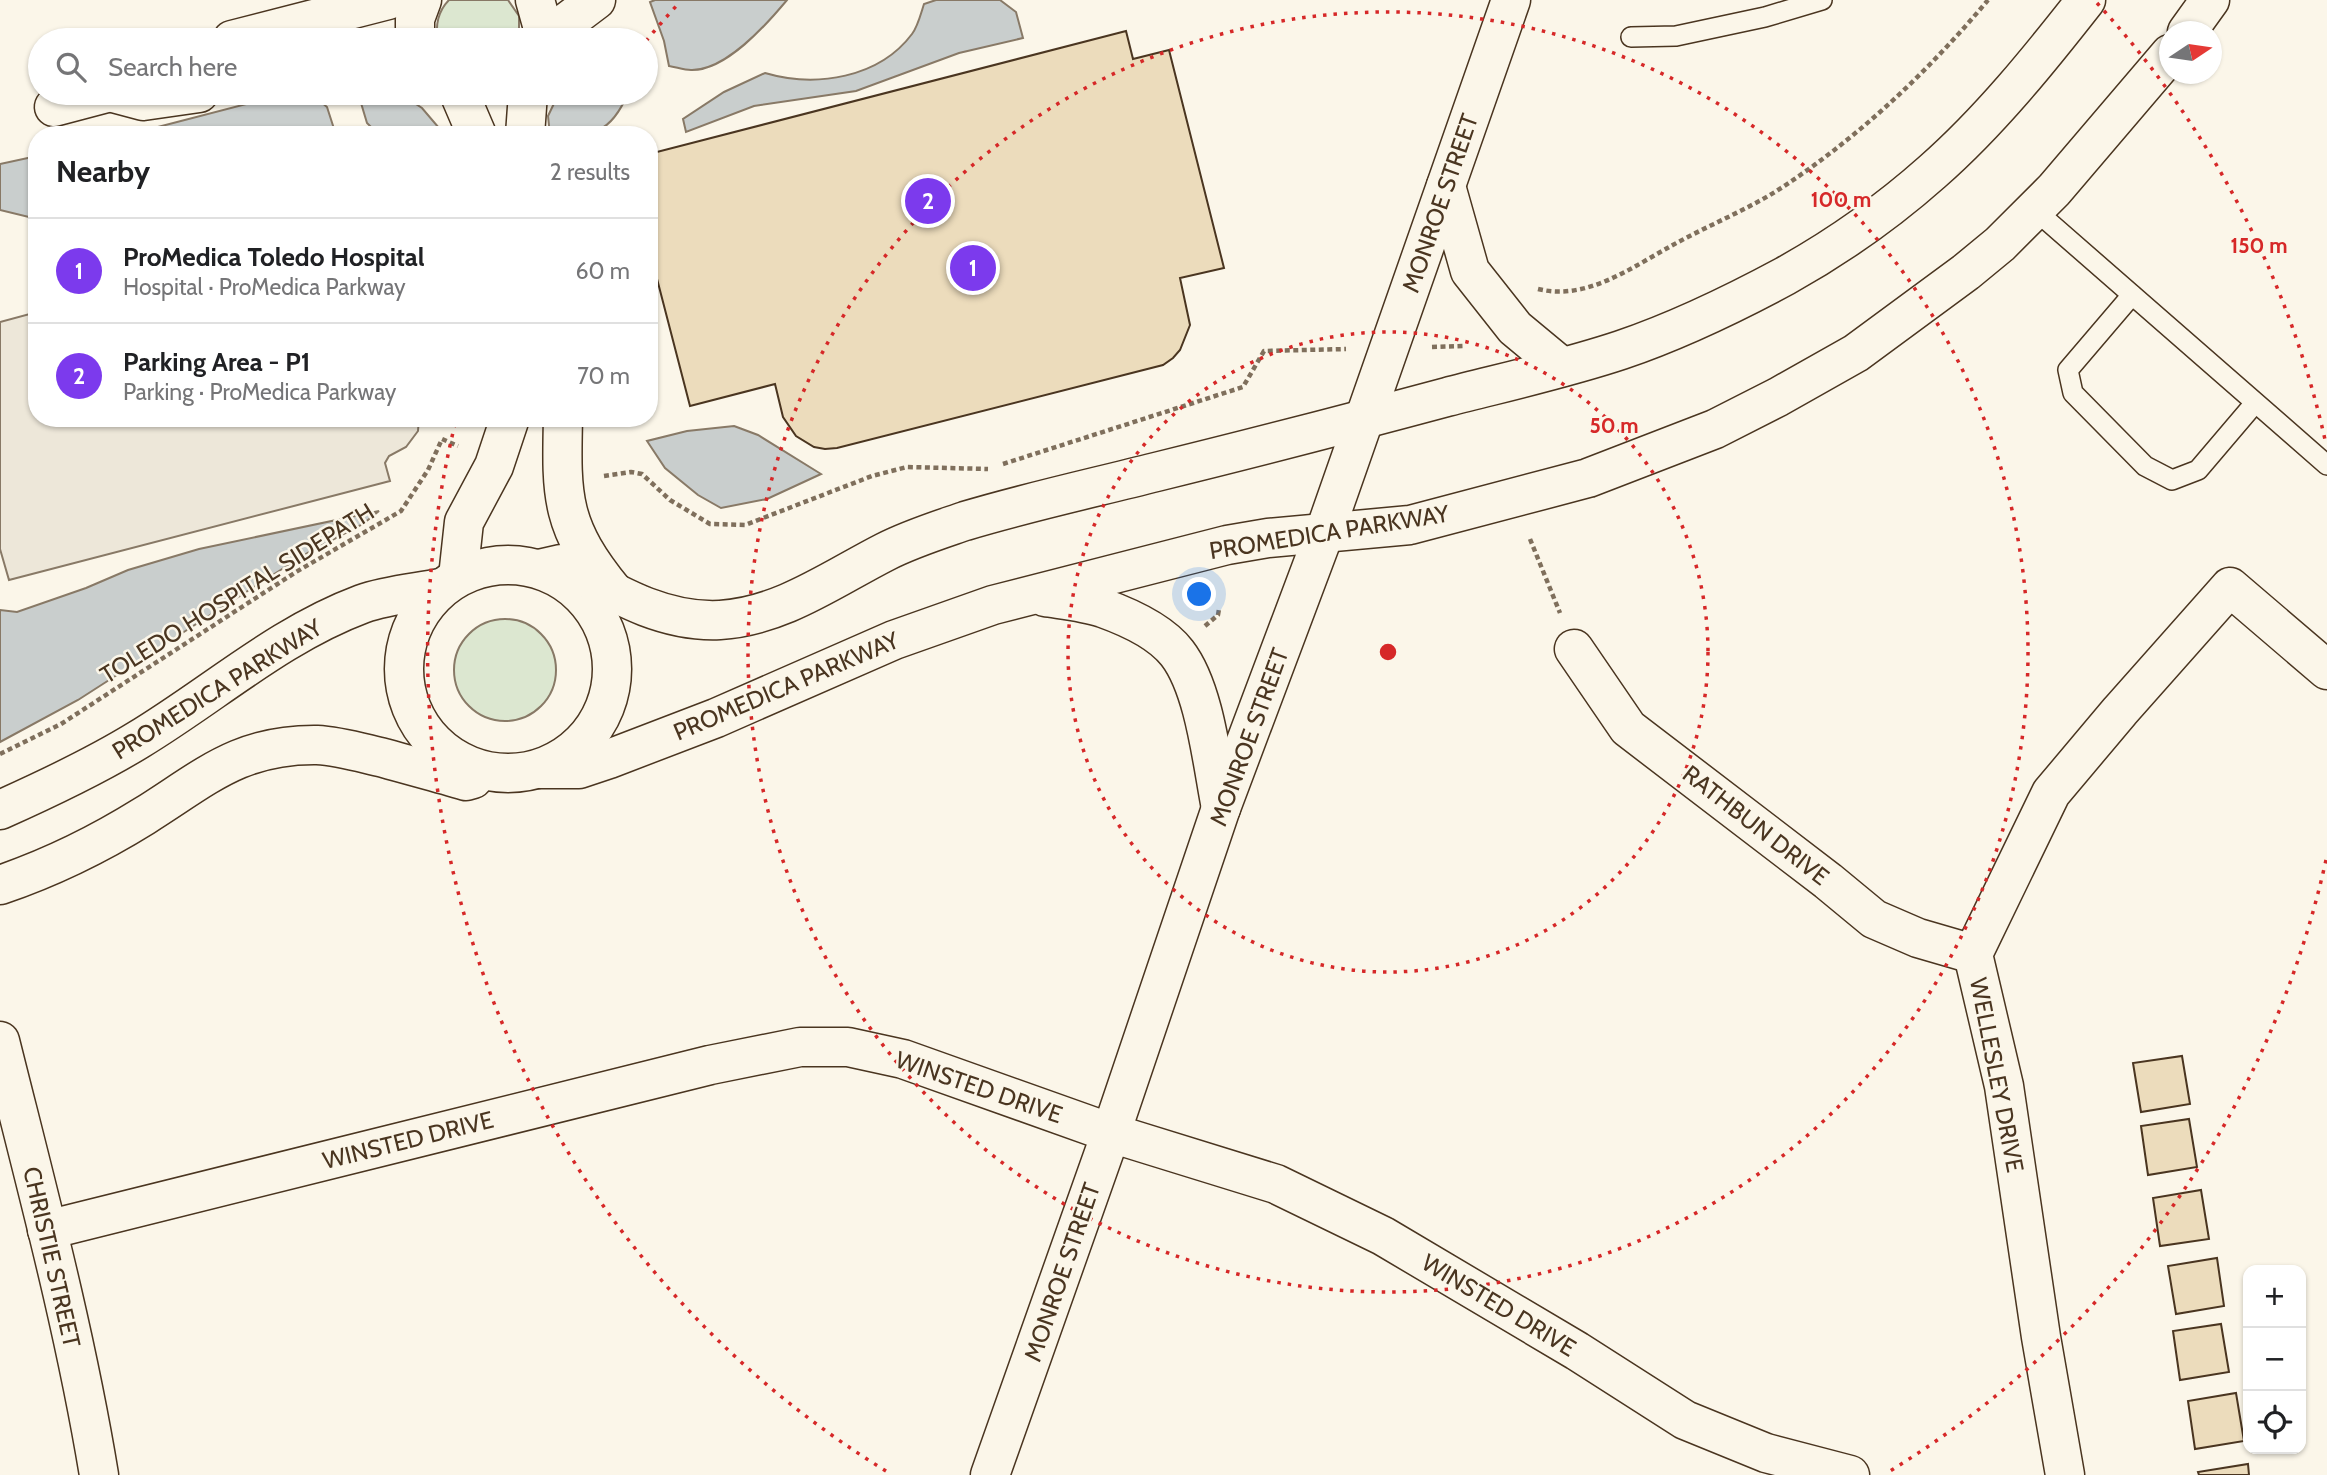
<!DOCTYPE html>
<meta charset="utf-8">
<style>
:root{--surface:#fff;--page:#f6f6f6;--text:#202124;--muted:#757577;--line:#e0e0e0;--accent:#7c3aed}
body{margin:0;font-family:Cabin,sans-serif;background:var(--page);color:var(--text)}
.controls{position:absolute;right:21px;bottom:21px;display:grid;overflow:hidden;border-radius:14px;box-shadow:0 2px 5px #0004}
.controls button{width:63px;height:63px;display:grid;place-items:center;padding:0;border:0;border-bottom:2px solid var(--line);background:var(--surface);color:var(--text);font:35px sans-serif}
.compass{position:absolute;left:2159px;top:21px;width:63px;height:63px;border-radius:50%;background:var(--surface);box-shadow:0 2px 5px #0004;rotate:77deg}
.you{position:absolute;left:1200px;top:595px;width:24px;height:24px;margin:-18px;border:5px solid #fff;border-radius:50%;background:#1a73e8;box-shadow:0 0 0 10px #1a73e833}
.badge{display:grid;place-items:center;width:46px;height:46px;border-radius:50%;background:var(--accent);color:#fff;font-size:23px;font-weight:700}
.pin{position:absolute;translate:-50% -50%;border:4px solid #fff;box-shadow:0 2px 7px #0006}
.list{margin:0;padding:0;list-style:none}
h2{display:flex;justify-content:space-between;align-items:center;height:91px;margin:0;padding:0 28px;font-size:30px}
h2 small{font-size:23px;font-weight:400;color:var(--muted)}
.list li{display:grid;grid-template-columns:46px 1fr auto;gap:21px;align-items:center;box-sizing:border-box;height:105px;padding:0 28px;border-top:2px solid var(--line)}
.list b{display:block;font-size:26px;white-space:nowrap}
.list p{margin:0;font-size:23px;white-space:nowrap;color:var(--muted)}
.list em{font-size:23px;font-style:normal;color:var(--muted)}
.icon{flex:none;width:38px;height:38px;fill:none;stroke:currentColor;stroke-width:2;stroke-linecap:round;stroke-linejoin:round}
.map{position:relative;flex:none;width:2327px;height:1475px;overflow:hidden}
.search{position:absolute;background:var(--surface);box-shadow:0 2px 5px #0004;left:28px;top:28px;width:630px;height:77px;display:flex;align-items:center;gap:18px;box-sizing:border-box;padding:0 24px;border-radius:38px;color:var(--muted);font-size:26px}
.panel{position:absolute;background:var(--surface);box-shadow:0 2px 5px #0004;left:28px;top:126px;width:630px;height:301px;border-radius:28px}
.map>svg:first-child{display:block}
</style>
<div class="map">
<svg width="2327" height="1475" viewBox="0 0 2327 1475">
<rect width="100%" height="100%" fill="#fbf6e9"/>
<g fill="#dce7d0" stroke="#887966" stroke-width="2">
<path d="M449,0H508L519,16V40H438C435,26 438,11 449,0Z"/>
<circle cx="505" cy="670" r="51"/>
</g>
<polygon fill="#ede7d9" stroke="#887966" stroke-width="2" points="37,312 37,418 419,418 418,431 406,447 389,456 385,463 390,481 9,580 0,549 0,322"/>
<g fill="#c9cecd" stroke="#887966" stroke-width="2">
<path d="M655,0H787C767,24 726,71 691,70C684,70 676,67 669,66L664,41L650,2Z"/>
<path d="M936,0H1000L1016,12L1023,38L959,53L856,91L754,106L686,132L683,119L724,92L765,73C816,88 879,78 912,34C918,26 921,13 924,4Z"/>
<polygon points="358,93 399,93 422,108 445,135 379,135 367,123"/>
<path d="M559,93H628C610,136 592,135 550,135L548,116Z"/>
<polygon points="314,96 327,107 336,135 127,135 273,97"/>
<polygon points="37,156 37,219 0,210 0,164"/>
<polygon points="734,426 758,435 821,474 767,499 721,508 698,495 665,468 647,441 687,431"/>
<polygon points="379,511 363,524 309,552 260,583 78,700 0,742 0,610 17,612 86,588 128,570 199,549"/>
</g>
<g fill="#ecdcbc" stroke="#4a3520" stroke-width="2">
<polygon points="1126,31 1133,59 1169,50 1224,268 1180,278 1190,325 1180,350 1173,358 1163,365 837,448 825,449 814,447 796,436 783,417 775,384 690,406 649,248 649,154"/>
<polygon points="2182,1056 2190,1104 2141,1112 2133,1063"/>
<polygon points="2189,1119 2197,1167 2148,1175 2141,1126"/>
<polygon points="2201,1190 2209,1239 2160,1246 2153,1198"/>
<polygon points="2217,1258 2224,1306 2176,1314 2168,1266"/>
<polygon points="2221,1324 2229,1372 2180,1380 2173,1331"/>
<polygon points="2236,1393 2244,1441 2195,1449 2188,1401"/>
<polygon points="2248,1464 2249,1475 2199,1475 2198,1472"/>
</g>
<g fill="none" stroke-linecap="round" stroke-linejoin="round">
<g stroke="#4a3520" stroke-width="22">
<g id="lane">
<polyline points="1631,37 1676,36 1765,17 1822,0"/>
<polyline points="2035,210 2327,465"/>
<polyline points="2132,295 2068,370 2073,393 2145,466 2172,480 2198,470 2255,403"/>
</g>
</g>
<g stroke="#4a3520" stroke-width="41">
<g id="street">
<polyline points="535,0 542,25 542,40"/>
<polyline points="232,40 388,0"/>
<polyline points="415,40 415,19 422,0"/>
<polyline points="543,40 596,0"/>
<polyline points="113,93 143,101 199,93"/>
<polyline points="459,93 477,135"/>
<polyline points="54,107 107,93"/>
<polyline points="525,135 528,93"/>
<path d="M563,418C561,499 561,527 614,592"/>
<polyline points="458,577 464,522 494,466 510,418"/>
<polyline points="1574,649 1628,728 1828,881 1874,919 1918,938 1973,954"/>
<path d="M0,1041C36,1185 75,1329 99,1475"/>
<polyline points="47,1230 710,1065 800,1047 848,1047 903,1059 1111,1133 1276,1184 1383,1236 1577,1351 1685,1420 1766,1453 1850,1475"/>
<polyline points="2065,1475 2041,1337 2004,1086 1973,954 2051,793 2120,711 2230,587 2327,670"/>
</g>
</g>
<g stroke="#4a3520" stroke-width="41">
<g id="secondary">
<polyline points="2187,32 2210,0"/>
<polyline points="1446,186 1470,271 1515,328 1562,367"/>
<circle cx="508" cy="669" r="104"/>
<path d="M539,569L561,564C611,591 661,623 720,620C782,616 832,579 885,552C910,539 939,530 965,521C1028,502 1093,488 1156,472C1254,448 1350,423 1447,397C1505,382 1564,369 1621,350C1677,331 1733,304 1785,276C1837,247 1887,212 1932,172C1989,122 2039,60 2086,0"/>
<path d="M1045,597C1064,600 1085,602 1103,608C1128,617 1160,631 1177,653C1205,689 1212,763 1221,808"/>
<polyline points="540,769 579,769 609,759 716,718 894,640 993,605 1227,545 1268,538 1410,525 1588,478 1715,429 1778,397 1856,353 1966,272 2000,244 2054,190 2170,54"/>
<path d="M0,810C47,789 94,767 138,740C214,694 279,635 362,604C387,595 415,593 441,588"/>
<path d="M0,885C50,868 99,844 144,816C205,778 239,744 317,745C339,746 362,753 384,758C412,766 439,773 466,781L473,779"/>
</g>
</g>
<g stroke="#4a3520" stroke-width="41">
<polyline id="primary" points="990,1475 1111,1133 1221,808 1324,534 1511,0"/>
</g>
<g stroke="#7f6f5c" stroke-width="4.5" stroke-dasharray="5 3.5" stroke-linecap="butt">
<path d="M1538,289C1586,301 1631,268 1671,246C1705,227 1742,212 1775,192C1856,140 1927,73 1988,0"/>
<polyline points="1432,347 1464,346"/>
<polyline points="1003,464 1243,387 1264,351 1346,349"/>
<polyline points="604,476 631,472 642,474 670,500 710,524 745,525 872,476 907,467 988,469"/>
<polyline points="1530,539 1560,613"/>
<polyline points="1205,626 1218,615 1219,609"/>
<polyline points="0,754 61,724 296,572 401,511 428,470 442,439 458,446"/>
</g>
<use href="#lane" stroke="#fbf6e9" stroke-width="19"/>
<use href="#street" stroke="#fbf6e9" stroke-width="38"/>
<use href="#secondary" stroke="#fbf6e9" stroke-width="38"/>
<use href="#primary" stroke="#fbf6e9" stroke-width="38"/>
</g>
<g fill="none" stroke="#d62828" stroke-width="3.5" stroke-dasharray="3.5 7">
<circle cx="1388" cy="652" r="320"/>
<circle cx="1388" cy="652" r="640"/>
<path d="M2326 860A961 961 0 0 1 1890 1471M886 1471A961 961 0 0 1 456 420M646 41A961 961 0 0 1 679 3M2097 3A961 961 0 0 1 2326 444"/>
</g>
<g text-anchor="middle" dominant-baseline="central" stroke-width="5" stroke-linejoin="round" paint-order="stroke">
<g font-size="24" fill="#4a3520" stroke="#fbf6e9">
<text transform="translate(1440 203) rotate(-71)">MONROE STREET</text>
<text transform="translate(1329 532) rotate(-9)">PROMEDICA PARKWAY</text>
<text transform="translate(237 593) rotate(-32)">TOLEDO HOSPITAL SIDEPATH</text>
<text transform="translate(786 686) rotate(-23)">PROMEDICA PARKWAY</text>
<text transform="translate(217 689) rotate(-32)">PROMEDICA PARKWAY</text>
<text transform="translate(1249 737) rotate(-70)">MONROE STREET</text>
<text transform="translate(1756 825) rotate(38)">RATHBUN DRIVE</text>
<text transform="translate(1997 1075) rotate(79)">WELLESLEY DRIVE</text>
<text transform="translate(979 1087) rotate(19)">WINSTED DRIVE</text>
<text transform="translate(408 1140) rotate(-14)">WINSTED DRIVE</text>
<text transform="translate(52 1257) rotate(77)">CHRISTIE STREET</text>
<text transform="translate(1062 1272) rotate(-71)">MONROE STREET</text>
<text transform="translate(1499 1305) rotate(31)">WINSTED DRIVE</text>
</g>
</g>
<circle cx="1388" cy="652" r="10" fill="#d62828" stroke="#fbf6e9" stroke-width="3.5"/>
<g font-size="21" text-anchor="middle" font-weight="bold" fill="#d62828" stroke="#fbf6e9" stroke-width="5" stroke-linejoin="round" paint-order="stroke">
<text x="1841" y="207">100 m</text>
<text x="2259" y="253">150 m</text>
<text x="1614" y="433">50 m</text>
</g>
</svg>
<div class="controls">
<button>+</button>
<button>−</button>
<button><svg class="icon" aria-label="locate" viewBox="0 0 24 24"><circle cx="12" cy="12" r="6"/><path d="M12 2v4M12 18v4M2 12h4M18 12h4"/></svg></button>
</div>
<svg class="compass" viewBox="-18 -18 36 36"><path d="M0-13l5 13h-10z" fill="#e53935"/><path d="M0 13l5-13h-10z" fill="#757577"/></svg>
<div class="you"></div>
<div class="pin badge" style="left:973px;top:268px">1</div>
<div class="pin badge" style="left:928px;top:201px">2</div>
<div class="search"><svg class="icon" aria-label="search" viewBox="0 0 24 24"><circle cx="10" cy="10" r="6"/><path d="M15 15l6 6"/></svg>Search here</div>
<section class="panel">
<h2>Nearby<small>2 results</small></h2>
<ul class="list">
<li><span class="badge">1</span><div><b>ProMedica Toledo Hospital</b><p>Hospital · ProMedica Parkway</p></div><em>60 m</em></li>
<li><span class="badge">2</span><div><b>Parking Area - P1</b><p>Parking · ProMedica Parkway</p></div><em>70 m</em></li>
</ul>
</section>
</div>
